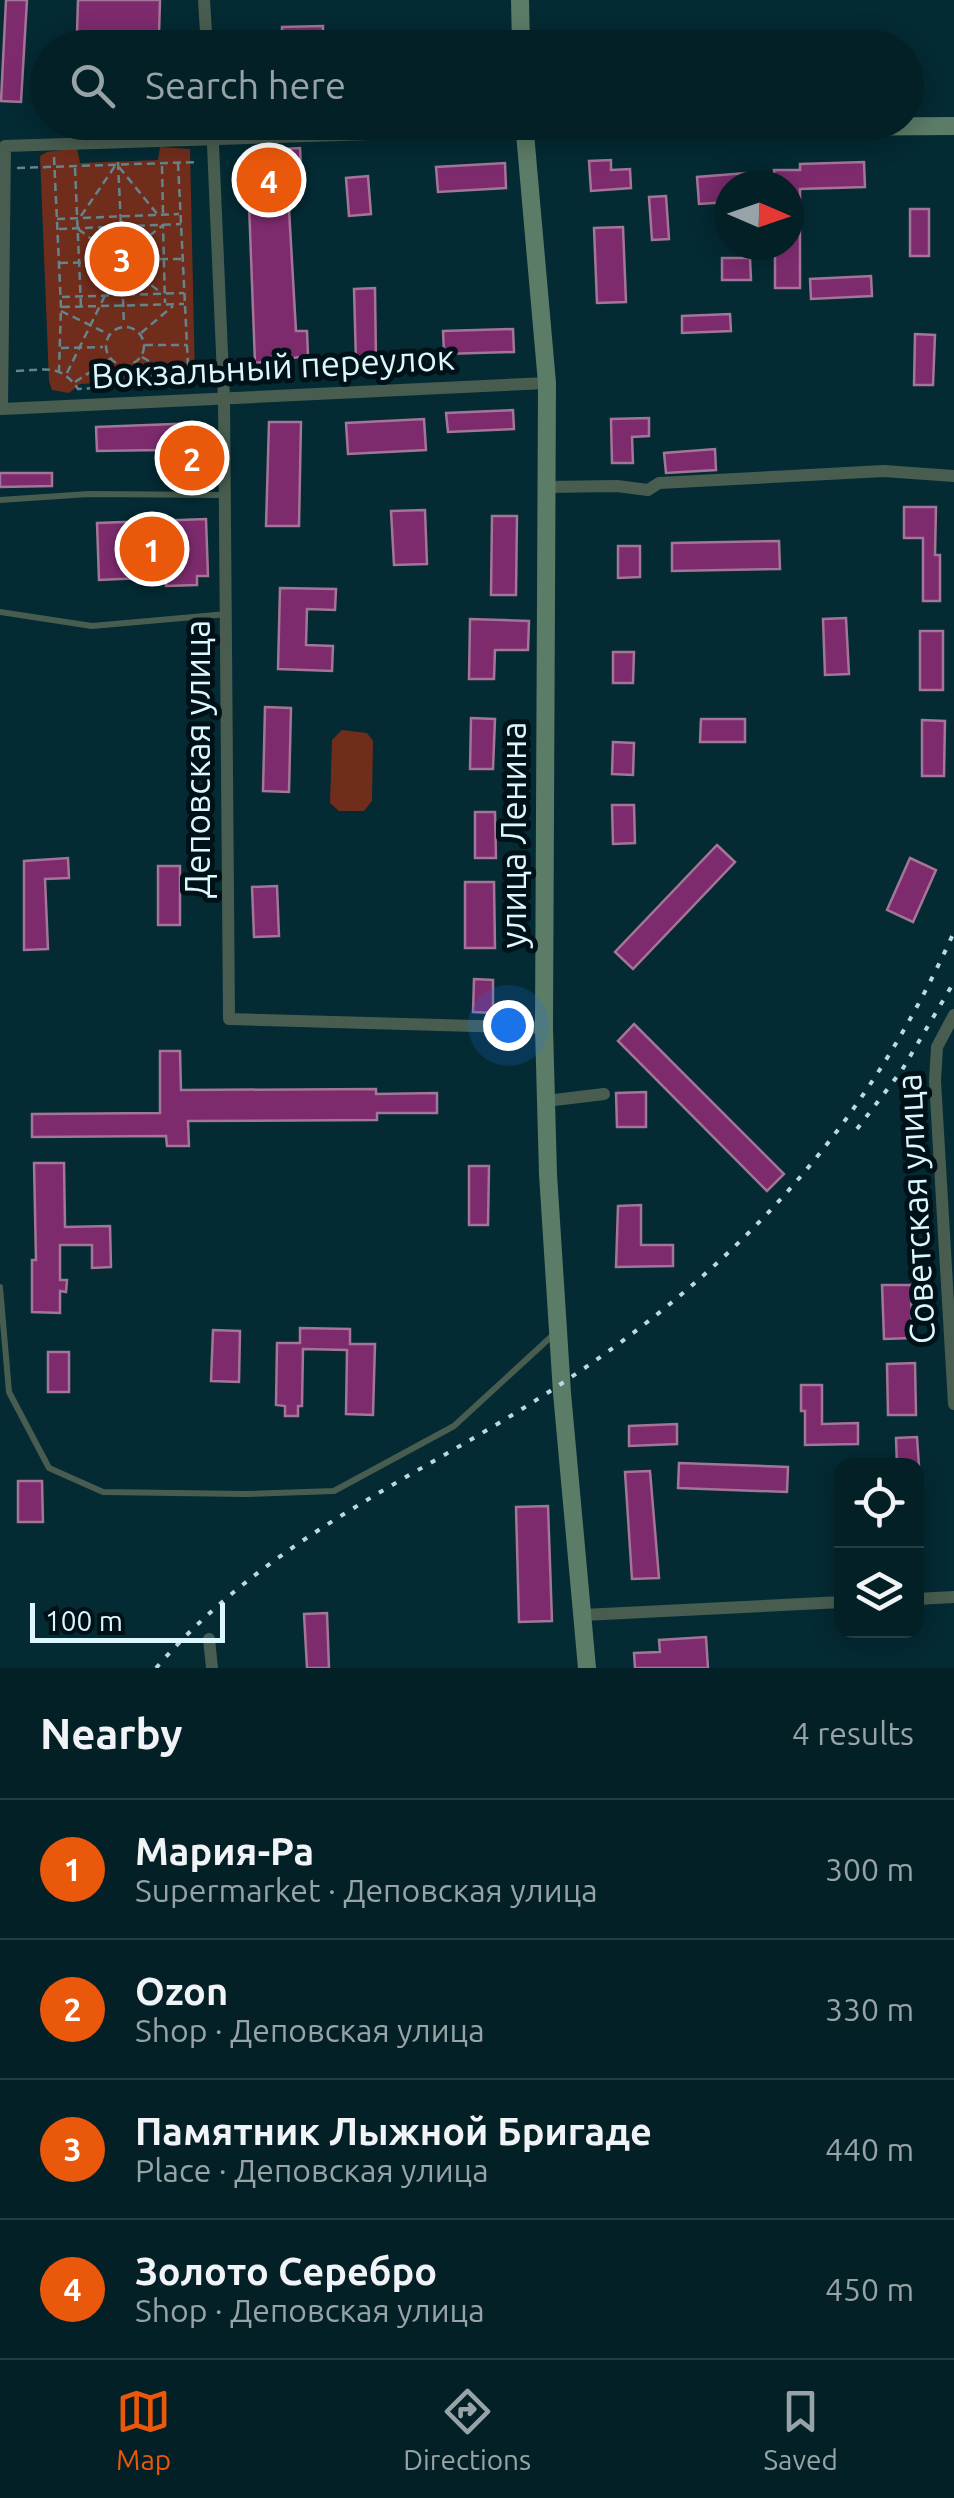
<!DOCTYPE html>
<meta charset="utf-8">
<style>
:root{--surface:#032026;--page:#0d282e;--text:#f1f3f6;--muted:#97a3a7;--line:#243e43;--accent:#ea580c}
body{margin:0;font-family:Ubuntu,sans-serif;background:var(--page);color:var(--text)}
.controls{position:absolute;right:30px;bottom:30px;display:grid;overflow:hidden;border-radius:20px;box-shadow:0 5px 25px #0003}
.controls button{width:90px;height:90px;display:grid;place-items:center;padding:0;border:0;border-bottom:2px solid var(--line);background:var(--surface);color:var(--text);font:50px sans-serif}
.compass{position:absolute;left:714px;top:170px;width:90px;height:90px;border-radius:50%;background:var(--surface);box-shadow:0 5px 25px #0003;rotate:92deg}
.scale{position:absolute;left:30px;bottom:25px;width:195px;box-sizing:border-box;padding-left:10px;border:5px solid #dcf7fe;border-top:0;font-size:28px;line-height:35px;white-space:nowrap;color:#dcf7fe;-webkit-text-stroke:8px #001218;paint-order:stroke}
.you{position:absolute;left:508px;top:1025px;width:35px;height:35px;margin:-25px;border:8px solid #fff;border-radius:50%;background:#1a73e8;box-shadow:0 0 0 15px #1a73e833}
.badge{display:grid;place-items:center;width:65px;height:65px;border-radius:50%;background:var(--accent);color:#fff;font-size:32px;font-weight:700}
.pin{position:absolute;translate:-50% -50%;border:5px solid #fff;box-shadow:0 2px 10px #0006}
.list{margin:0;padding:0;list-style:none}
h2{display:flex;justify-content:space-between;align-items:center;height:130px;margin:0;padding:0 40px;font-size:42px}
h2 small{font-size:32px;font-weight:400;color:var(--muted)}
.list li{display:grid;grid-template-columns:65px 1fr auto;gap:30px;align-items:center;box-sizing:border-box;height:140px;padding:0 40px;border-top:2px solid var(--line)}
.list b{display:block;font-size:38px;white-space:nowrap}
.list p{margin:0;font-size:32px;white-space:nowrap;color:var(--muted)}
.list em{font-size:32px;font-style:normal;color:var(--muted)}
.icon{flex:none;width:55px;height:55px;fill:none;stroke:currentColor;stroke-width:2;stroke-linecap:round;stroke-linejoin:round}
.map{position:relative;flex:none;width:954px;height:1668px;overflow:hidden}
.search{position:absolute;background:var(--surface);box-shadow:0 5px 25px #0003;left:30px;right:30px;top:30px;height:110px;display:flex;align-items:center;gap:25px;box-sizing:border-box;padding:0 35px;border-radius:55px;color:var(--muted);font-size:38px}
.sheet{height:690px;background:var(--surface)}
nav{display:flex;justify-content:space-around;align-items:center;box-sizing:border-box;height:140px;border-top:2px solid var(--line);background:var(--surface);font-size:28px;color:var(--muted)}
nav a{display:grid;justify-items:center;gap:5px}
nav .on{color:var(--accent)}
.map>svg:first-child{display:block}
</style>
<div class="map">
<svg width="954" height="1668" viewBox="0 0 954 1668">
<rect width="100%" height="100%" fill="#042a33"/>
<g fill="#702d1b">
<polygon points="160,147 190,149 195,378 80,384 69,393 52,390 49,381 40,156 47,152 77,148 80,163 158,160"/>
<polygon points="342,730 367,733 373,741 372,801 364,811 339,811 330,803 332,740"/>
</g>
<g fill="#7d2b6d" stroke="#a37596" stroke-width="2.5">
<polygon points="6,0 27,0 21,102 1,101"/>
<polygon points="78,0 160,0 159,35 77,32"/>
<polygon points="323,26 323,48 282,48 282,27"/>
<polygon points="300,148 302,191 288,192 296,331 307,331 308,356 255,363 247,151"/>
<polygon points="611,160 611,170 630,169 631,188 591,191 589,161"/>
<polygon points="864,162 865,187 800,189 800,288 775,288 775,245 789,245 789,185 775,185 774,170 800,170 800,164"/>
<polygon points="505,163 506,188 438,192 436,167"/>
<polygon points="746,173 747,185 729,185 729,202 699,204 697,177"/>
<polygon points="368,176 371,214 349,216 346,178"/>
<polygon points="666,196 669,239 652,240 649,197"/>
<rect x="910" y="209" width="19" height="47"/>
<polygon points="623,227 626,302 597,303 594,228"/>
<polygon points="722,258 750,258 751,280 722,280"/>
<polygon points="871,276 872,296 811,299 810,279"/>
<polygon points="375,288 376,362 356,362 354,289"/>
<polygon points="730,314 731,331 682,333 682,316"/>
<polygon points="513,329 514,352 444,354 443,331"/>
<polygon points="915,334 935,335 933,385 914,385"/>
<polygon points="513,410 514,429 448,432 446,413"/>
<polygon points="649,418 649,436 632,437 633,463 612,463 611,419"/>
<polygon points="424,419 426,450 348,454 346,423"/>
<polygon points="269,422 301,422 299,526 266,526"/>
<polygon points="199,423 200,464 160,466 160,450 97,451 96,427"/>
<polygon points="715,449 716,470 666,473 664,453"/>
<polygon points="0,473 52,473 52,486 0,487"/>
<polygon points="904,507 936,507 935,555 940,555 940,601 923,601 923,538 904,538"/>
<polygon points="425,510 427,564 394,565 391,511"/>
<polygon points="492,516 517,516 516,595 491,595"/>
<polygon points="206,519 208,576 197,576 197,585 166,586 166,577 99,580 97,523"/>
<polygon points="779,541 780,569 672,571 672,543"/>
<polygon points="618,546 640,546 640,577 618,578"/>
<polygon points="280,588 336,589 335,610 307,609 306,645 333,646 332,671 278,669"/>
<polygon points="846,618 849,674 825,675 823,619"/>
<polygon points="470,619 529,621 528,650 495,650 494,679 469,679"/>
<rect x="920" y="631" width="23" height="59"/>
<polygon points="613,652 634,652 633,683 613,683"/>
<polygon points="265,707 291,708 289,792 263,791"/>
<polygon points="471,718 495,719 493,769 470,769"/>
<polygon points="701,719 745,719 745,742 700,742"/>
<polygon points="922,720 945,721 944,776 922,776"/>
<polygon points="613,742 634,743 633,775 612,774"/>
<polygon points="612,805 634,805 635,843 613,844"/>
<polygon points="475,812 495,812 496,858 475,858"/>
<polygon points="717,845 735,862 633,969 615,952"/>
<polygon points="68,858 69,878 45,879 48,949 24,950 24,861"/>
<polygon points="910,858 936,870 913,922 887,910"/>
<rect x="158" y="866" width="22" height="59"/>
<polygon points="465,882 494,882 495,948 465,948"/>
<polygon points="277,886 279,936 254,937 252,887"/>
<polygon points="474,979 493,980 493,1013 473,1012"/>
<polygon points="634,1024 784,1174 767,1191 618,1041"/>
<polygon points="160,1051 180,1051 181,1090 376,1089 376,1094 437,1093 437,1113 377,1113 377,1120 188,1121 189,1146 167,1146 166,1136 32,1137 32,1114 160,1113"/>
<polygon points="646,1092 646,1127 617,1127 616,1093"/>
<polygon points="34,1163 64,1163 65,1227 110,1226 111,1267 92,1268 92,1245 60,1245 60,1280 67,1280 66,1292 60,1291 60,1313 32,1312 32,1260 36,1260"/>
<polygon points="469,1166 489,1166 488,1225 469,1225"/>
<polygon points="641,1205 641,1245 673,1245 673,1266 616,1267 618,1206"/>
<polygon points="882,1285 911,1285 912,1338 884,1339"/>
<polygon points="300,1328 350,1329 350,1344 375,1344 373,1415 346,1414 347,1350 303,1349 302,1406 298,1406 298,1416 285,1416 285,1406 276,1405 277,1343 300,1343"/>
<polygon points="213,1330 240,1331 239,1382 211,1381"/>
<rect x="48" y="1352" width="21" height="40"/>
<polygon points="915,1363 916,1415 888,1415 887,1364"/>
<polygon points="801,1385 822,1385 822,1424 858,1423 858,1444 805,1445 805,1411 801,1411"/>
<polygon points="677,1424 677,1444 629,1446 629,1426"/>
<polygon points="917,1437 919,1466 897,1466 896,1438"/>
<polygon points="679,1463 788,1467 787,1492 678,1488"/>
<polygon points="650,1471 659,1578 632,1579 625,1472"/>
<polygon points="18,1481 42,1481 43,1522 18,1522"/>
<polygon points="548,1506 552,1621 519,1622 516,1507"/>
<polygon points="327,1613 329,1668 307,1668 304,1614"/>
<polygon points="706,1637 708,1668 635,1668 634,1653 660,1652 659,1640"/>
</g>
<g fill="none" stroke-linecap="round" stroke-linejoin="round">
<g stroke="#64858d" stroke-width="2.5" stroke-dasharray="8 5" stroke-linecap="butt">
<polyline points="54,157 61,307 59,371"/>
<polyline points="118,162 122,249"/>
<polyline points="178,163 189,386"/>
<polyline points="162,166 163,213"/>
<polyline points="119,167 158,215"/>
<polyline points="17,168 198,162"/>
<polyline points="75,168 81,307"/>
<polyline points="81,216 115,166"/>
<polyline points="57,219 179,214"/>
<polyline points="59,229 181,224"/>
<polyline points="78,229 112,254"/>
<circle cx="121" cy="260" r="11"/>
<polyline points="129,252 163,225 165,303"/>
<polyline points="134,259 181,259"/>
<polyline points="60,263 107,262"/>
<polyline points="131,269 160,292"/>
<polyline points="122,273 124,325"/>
<polyline points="62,297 184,293"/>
<polyline points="62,307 184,304"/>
<polyline points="61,311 108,334"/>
<circle cx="125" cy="346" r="19"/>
<polyline points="141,333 173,306"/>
<polyline points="145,345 187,345"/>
<polyline points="61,348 103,347"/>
<polyline points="142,357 187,383"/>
<polyline points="125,366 126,386 188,385"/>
<polyline points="190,369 212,368"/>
<path d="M16,371C46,370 60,363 78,389L126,386"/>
<polyline points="67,373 117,271"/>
<polyline points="75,382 110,359"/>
</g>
<g stroke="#485d50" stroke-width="6">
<polyline points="0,500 89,494 224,495"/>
<polyline points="0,612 92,626 227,614"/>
<polyline points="0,1287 9,1392 49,1468 103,1492 245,1494 334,1491 454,1426 553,1335"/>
</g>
<g stroke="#485d50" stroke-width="12">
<polyline points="204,0 207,48"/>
<polyline points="212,122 224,399 229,1019 544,1028"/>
<polyline points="525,129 5,146 2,409 547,383"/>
<polyline points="546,487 617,486 648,490 659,483 884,471 954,476"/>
<polyline points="954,1015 937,1047 935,1081 954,1404"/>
<polyline points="546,1101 604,1094"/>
<polyline points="916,1599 954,1597"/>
<polyline points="583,1615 842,1602"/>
<polyline points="209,1639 212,1668"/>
</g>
<g stroke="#5b7c67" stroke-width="18">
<polyline points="520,0 521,48"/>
<polyline points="524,122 547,383 544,1028 548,1174 562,1393 587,1668"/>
<polyline points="525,129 954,126"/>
</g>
<g stroke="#bcd9e0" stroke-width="4" stroke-dasharray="5 10" stroke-linecap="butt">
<polyline points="857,1129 902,1070 954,982"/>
<path d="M156,1668C255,1554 373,1498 499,1423C707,1298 853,1155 954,932"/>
</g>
</g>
<g text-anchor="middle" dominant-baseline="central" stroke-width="10" stroke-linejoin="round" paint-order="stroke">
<g font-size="35" fill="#dcf7fe" stroke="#001218">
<text transform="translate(273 366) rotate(-3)">Вокзальный переулок</text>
<text transform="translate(197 759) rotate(-90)">Деповская улица</text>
<text transform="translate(513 835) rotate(-90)">улица Ленина</text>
<text transform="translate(915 1209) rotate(-93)">Советская улица</text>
</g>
</g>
</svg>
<div class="controls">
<button><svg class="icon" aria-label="locate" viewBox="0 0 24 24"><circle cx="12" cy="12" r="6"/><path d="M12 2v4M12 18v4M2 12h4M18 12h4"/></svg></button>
<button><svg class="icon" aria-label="layers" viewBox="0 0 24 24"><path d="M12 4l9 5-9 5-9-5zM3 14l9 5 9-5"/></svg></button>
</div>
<svg class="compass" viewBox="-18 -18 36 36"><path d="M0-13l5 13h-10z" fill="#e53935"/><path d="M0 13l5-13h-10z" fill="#97a3a7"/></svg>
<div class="scale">100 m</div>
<div class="you"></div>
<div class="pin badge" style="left:152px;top:549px">1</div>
<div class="pin badge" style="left:192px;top:458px">2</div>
<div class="pin badge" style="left:122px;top:259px">3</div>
<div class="pin badge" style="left:269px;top:180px">4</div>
<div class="search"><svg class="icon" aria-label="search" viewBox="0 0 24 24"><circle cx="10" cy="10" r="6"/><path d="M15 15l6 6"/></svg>Search here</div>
</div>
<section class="sheet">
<h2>Nearby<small>4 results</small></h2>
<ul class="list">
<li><span class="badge">1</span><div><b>Мария-Ра</b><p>Supermarket · Деповская улица</p></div><em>300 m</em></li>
<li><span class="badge">2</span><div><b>Ozon</b><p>Shop · Деповская улица</p></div><em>330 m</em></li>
<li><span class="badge">3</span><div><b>Памятник Лыжной Бригаде</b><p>Place · Деповская улица</p></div><em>440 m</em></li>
<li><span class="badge">4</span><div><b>Золото Серебро</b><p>Shop · Деповская улица</p></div><em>450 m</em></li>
</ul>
</section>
<nav>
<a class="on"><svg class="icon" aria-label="map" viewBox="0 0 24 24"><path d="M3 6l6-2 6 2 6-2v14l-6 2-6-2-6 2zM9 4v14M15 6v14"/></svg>Map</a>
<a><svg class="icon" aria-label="directions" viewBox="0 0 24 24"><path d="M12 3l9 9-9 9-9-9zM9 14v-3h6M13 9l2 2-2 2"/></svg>Directions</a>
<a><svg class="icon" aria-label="saved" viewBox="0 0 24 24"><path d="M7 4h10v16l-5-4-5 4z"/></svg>Saved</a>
</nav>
